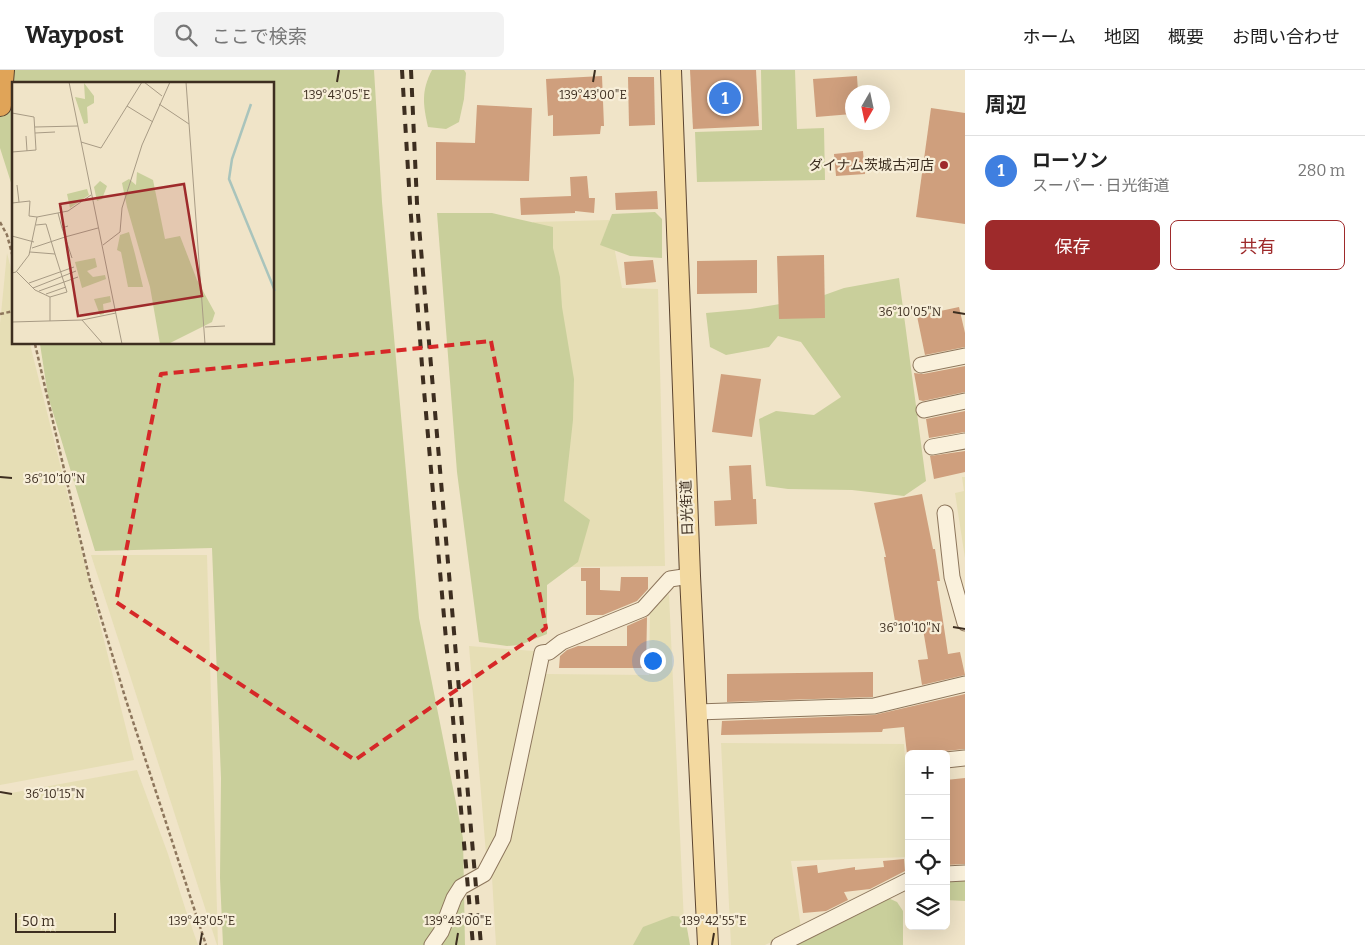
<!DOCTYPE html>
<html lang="ja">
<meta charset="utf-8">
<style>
:root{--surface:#fff;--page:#f2f2f2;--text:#222;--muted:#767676;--line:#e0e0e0;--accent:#9e2a2b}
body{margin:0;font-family:Bitter,"Noto Sans JP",serif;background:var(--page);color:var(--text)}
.controls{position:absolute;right:15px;bottom:15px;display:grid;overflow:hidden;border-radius:8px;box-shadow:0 5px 20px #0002}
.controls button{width:45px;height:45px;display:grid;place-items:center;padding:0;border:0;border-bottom:1px solid var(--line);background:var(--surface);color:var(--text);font:25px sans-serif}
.compass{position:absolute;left:845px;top:15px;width:45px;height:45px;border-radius:50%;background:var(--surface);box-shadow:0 5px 20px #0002;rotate:189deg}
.scale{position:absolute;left:15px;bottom:12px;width:101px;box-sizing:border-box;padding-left:5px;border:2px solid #3d2e20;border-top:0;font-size:14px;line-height:18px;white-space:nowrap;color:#3d2e20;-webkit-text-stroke:4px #f7eed8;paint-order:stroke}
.you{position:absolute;left:652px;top:590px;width:18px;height:18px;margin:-12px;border:4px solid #fff;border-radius:50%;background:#1a73e8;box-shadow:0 0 0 8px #1a73e833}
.badge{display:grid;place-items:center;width:32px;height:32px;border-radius:50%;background:var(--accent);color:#fff;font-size:16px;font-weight:700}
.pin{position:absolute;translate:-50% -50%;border:2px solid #fff;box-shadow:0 1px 5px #0006}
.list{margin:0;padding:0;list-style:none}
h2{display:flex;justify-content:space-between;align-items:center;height:65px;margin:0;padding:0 20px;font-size:21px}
h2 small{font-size:16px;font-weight:400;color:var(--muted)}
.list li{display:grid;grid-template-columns:32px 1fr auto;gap:15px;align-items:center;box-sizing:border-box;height:70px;padding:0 20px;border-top:1px solid var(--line)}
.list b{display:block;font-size:19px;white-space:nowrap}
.list p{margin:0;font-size:16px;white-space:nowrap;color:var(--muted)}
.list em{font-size:16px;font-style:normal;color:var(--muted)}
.actions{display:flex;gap:10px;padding:15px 20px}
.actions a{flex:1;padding:11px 0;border:1px solid var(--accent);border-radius:8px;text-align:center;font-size:18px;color:var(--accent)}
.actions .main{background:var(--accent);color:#fff}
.icon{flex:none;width:28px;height:28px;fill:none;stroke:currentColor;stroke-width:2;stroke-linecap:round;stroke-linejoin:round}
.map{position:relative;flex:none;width:965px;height:875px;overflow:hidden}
header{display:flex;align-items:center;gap:30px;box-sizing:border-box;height:70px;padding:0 25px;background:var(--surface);border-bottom:1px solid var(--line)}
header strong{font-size:24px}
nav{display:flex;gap:28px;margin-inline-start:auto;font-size:18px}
.search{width:350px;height:45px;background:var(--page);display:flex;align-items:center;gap:12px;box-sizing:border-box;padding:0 18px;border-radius:8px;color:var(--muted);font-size:19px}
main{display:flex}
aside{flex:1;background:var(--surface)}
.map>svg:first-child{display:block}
</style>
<header>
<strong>Waypost</strong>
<div class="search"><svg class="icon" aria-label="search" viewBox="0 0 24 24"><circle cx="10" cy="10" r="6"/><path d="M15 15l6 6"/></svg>ここで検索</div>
<nav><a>ホーム</a><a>地図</a><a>概要</a><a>お問い合わせ</a></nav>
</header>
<main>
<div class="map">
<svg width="965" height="875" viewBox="0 0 965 875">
<rect width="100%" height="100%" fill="#f0e4c8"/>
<g fill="#e6deb5">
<polygon points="609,150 622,218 658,219 665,496 560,497 533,152"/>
<polygon points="7,183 14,210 14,274 30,274 134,690 0,715 0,254"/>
<polygon points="962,407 965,407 965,488 955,423 964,421"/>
<polygon points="91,485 207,485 218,875 217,875"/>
<polygon points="669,524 685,875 496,875 492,807 517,744 545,604 649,605 650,539"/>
<polygon points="469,576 534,581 498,767 486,784"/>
<polygon points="721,673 904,674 909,743 909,787 791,791 801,858 765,875 731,875"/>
<polygon points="137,700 168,784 186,841 198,875 0,875 0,725"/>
</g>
<g fill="#c9cf9b">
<polygon points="0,0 374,0 382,132 419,548 463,768 465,875 223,875 220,808 221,708 212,478 95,481 48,326 40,274 274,274 274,14 14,14 14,122 0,78"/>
<path d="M432,0H464L466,3L464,29L459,52L446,59L428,57C423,35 421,21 432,0Z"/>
<polygon points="761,0 795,0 797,59 824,58 825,110 697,112 695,62 762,60"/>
<polygon points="655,142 662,149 662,188 630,186 600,175 612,144"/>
<polygon points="437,143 492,143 553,157 553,178 560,207 562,237 574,309 573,350 564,431 590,450 578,492 547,515 547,564 520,575 507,576 479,572 457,402"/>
<polygon points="899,208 926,411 904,426 852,420 788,419 766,416 759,349 776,341 814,345 841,327 801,272 778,266 769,277 726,285 710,277 706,243 750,239 816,228 844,218"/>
<polygon points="946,809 965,809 965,831 946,830"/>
<polygon points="886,827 897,832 903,841 903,875 795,875"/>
<polygon points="672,846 685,847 690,875 633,875 643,857"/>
</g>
<g fill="#cf9f7d">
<polygon points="690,0 756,0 759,56 693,59"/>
<polygon points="602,6 604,56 601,56 600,64 553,66 553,45 548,46 546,9"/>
<polygon points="857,6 858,22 852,22 852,44 816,47 813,9"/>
<polygon points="628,7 654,7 655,55 629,56"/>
<polygon points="477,35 532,38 529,111 436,110 436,72 475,73"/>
<polygon points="931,38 965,43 965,154 916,147"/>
<polygon points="863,81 865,104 836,106 834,84"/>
<polygon points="587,106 589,128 595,128 594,143 575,141 575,143 521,145 520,128 571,126 570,107"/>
<polygon points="657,121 658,139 616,140 615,123"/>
<polygon points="824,185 825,248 779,249 777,186"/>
<polygon points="653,190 656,212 626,215 624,192"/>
<polygon points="757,190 757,223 697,224 697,191"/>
<polygon points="959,237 965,263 965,277 925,285 917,246"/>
<polygon points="965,296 965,322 923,331 919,330 914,303 923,304"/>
<polygon points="721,304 761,309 752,367 712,362"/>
<polygon points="965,341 965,362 929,368 926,349"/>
<polygon points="965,381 965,402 934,409 930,386"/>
<polygon points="751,395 753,429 756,429 757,454 715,456 714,431 731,430 729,396"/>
<polygon points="922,424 933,479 935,479 940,511 937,511 948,584 960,582 965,605 922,615 918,590 928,589 922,553 896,557 884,487 886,487 874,433"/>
<polygon points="581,498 600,498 600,520 620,521 621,507 648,507 648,519 637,531 603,545 586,545 586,511 581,511"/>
<polygon points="647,547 646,598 559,598 560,586 567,580 578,576 627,576 627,556"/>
<polygon points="873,602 873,627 727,632 727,604"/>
<polygon points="965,624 965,679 945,681 939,684 907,684 904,657 883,659 882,662 721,665 722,651 874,645"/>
<polygon points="965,708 965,794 946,795 946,710"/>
<polygon points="904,789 905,801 870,819 844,822 848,830 826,841 803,843 797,797 817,795 818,803 855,797 855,800 884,797 883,791"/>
</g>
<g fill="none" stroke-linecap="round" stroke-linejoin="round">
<g stroke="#8d765c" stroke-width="17">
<g id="minor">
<polyline points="921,295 965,286"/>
<polyline points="924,340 965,331"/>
<polyline points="932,377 965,371"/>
<polyline points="945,443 952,507 965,553"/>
<polyline points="697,642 874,636 965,614"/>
<polyline points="946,690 965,688"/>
<polyline points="946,804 965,803"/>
<polyline points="432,875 441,862 454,828 461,817 484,804 503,768 542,583 549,582 562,572 643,539 670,509 690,506"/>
<polyline points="779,875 909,810"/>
</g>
</g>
<g stroke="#5b4430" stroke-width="22">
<polyline id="major" points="671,0 690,506 708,875"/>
</g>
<g stroke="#5b4430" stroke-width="24">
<polyline id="highway" points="0,35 3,0"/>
</g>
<g stroke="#8d765c" stroke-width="2.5" stroke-dasharray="4 2.5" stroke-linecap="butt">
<polyline points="0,152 7,165 14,191"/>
<polyline points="0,244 14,241"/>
<polyline points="35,274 90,511 125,627 206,875"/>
</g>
<use href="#minor" stroke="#faf1dc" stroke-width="15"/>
<use href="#major" stroke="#f3d9a0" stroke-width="20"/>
<use href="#highway" stroke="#e0a458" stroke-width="22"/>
<g stroke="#3d2e20" stroke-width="4" stroke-dasharray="9 9" stroke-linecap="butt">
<polyline points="402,0 410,133 423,309 473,875"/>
<polyline points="411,0 417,133 481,875"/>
</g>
</g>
<path fill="none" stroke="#d62828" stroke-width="4" stroke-dasharray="10 6" stroke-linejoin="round" d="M491,271L546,558L355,690L116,532L161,304Z"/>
<path fill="none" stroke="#3d2e20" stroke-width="2" d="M337,12L339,0M593,12L595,0M953,242L965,244M0,407L12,408M953,557L965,559M0,722L12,724M200,875L202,863M456,875L458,863M712,875L714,863"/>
<circle fill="#9e2a2b" stroke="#f7eed8" stroke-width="2" cx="944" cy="95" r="5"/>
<g text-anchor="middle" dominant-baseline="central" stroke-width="4.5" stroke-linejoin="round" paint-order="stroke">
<g font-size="14" fill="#3d2e20" stroke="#f7eed8" text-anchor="end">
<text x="934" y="95">ダイナム茨城古河店</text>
</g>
<g font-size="14" fill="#3d2e20" stroke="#f7eed8">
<text transform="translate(687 438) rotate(-92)">日光街道</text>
</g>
</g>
<g transform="translate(12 12)">
<rect width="262" height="262" fill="#f0e4c8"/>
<path d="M72,1L82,14V21L75,25L76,41L72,42L63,15L73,17ZM125,90L141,98L153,157L168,154L185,198L203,231L200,240L156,262H148L138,205L115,125L110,101L117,97L124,103ZM88,99L95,104L90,117L85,119L82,105ZM75,107L77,113L58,126L55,112ZM117,150L123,172L131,205H116L109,170L105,168L108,153ZM83,176L85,185L75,189L81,195L93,193L94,197L70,206L63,180ZM98,214L99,220L91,222L92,232L88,233L82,217Z" fill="#c9cf9b"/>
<path fill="none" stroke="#a9c4bc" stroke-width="2.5" d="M239,22L220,77L217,97L263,209"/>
<path fill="none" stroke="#a89b85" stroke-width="1" d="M57,0L110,262M132,0L150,14M174,0L193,262M147,22L177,42M115,24L141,40M0,31L22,35L24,68L0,70M23,45L66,44M23,51L43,50M14,54L15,69M69,60L89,66L130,0M5,103L7,120M0,121L18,119L17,134L25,135L56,129L79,113M46,131L50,146M0,154L22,160M91,163L108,150L110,126L130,63L158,0M20,166L53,155L50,146L56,144M18,170L43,172L34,142L24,143M60,176L53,155L86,146M5,190L23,208L38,215L55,210L43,172M0,191L4,190L17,173L25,135M17,201L62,185M21,206L64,189M27,209L66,195M34,212L54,205M38,215V239M70,238L91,262M0,240L70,238L104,231M193,245L213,244"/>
<path fill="#9e2a2b" fill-opacity="0.15" stroke="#9e2a2b" stroke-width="2.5" d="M172,102L190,214L66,234L48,122Z"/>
<rect width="262" height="262" fill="none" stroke="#3d2e20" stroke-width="2.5"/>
</g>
<g font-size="12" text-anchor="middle" fill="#3d2e20" stroke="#f7eed8" stroke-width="4.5" stroke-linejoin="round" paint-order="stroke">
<text x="337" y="29">139°43'05"E</text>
<text x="593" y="29">139°43'00"E</text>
<text x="910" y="246">36°10'05"N</text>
<text x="55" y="413">36°10'10"N</text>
<text x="910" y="562">36°10'10"N</text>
<text x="55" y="728">36°10'15"N</text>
<text x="202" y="855">139°43'05"E</text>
<text x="458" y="855">139°43'00"E</text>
<text x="714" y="855">139°42'55"E</text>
</g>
</svg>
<div class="controls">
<button>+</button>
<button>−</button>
<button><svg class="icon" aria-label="locate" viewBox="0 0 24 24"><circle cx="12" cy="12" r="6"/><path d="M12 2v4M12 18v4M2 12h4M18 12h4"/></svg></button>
<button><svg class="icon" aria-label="layers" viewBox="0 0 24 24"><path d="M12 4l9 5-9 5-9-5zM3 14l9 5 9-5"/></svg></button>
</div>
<svg class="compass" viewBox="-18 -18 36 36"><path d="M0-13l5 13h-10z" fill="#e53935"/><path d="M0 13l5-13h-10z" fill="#767676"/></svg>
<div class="scale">50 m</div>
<div class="you"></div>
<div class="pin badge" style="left:725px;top:28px;background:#3f7fe0">1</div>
</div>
<aside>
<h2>周辺<small></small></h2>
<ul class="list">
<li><span class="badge" style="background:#3f7fe0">1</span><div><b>ローソン</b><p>スーパー · 日光街道</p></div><em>280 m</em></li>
</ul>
<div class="actions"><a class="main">保存</a><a>共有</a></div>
</aside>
</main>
